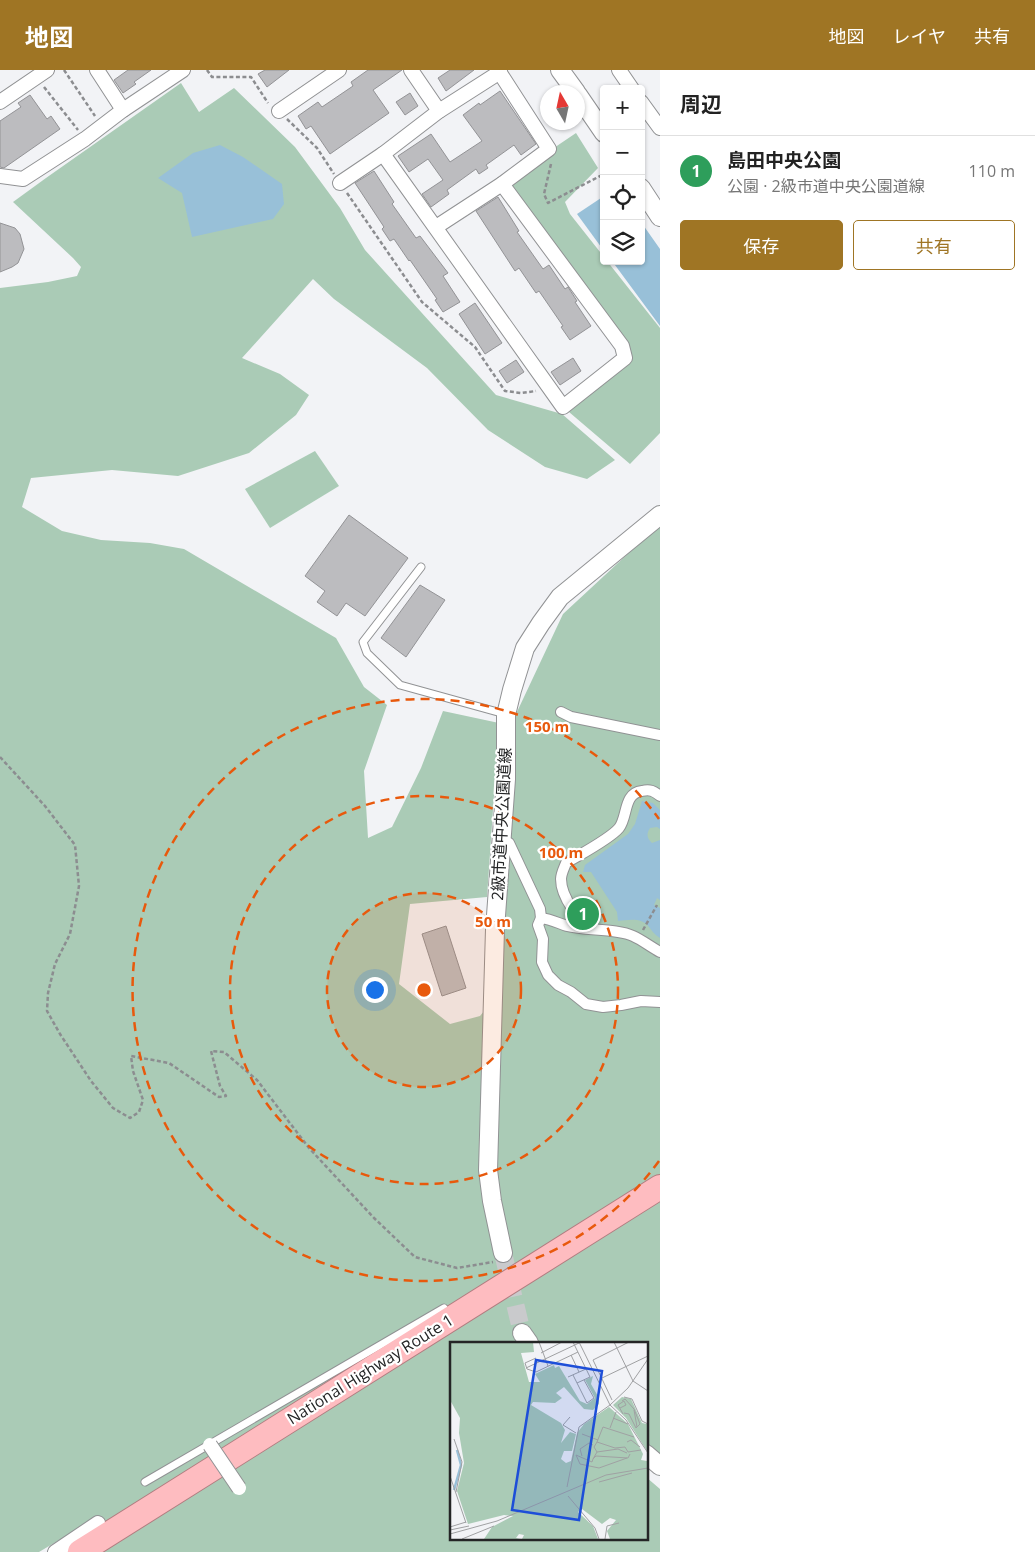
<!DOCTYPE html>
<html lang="ja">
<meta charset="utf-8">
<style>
:root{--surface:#fff;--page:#f2f2f2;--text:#222;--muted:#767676;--line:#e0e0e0;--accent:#9f7524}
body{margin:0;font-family:"Open Sans","Noto Sans JP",sans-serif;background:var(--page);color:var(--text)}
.controls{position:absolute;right:15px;top:15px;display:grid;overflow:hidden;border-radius:5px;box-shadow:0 1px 4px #0004}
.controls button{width:45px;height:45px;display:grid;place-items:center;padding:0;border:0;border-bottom:1px solid var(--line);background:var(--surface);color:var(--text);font:25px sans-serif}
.compass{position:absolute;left:540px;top:15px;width:45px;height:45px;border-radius:50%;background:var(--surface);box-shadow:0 1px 4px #0004;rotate:351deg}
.you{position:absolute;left:374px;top:919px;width:18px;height:18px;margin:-12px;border:4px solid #fff;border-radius:50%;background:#1a73e8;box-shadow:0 0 0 8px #1a73e833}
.badge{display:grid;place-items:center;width:32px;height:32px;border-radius:50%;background:var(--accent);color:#fff;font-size:16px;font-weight:700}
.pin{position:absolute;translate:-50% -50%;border:2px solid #fff;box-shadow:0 1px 5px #0006}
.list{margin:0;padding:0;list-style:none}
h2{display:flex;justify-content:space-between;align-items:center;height:65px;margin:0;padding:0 20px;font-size:21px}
h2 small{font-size:16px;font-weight:400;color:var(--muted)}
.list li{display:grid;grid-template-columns:32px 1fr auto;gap:15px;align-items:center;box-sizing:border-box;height:70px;padding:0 20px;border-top:1px solid var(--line)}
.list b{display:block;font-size:19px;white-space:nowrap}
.list p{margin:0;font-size:16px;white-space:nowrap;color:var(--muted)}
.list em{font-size:16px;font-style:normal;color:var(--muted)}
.actions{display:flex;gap:10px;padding:15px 20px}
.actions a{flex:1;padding:11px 0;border:1px solid var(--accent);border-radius:5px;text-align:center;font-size:18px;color:var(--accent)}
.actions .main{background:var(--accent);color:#fff}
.icon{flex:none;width:28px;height:28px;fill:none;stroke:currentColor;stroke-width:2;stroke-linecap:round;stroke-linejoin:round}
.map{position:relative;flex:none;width:660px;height:1482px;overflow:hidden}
header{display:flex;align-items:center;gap:30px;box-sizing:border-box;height:70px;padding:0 25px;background:var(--accent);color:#fff}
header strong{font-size:24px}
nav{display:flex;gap:28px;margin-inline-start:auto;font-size:18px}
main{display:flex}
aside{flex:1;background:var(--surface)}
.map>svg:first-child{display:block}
</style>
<header>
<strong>地図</strong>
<nav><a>地図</a><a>レイヤ</a><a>共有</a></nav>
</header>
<main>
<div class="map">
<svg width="660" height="1482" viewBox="0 0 660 1482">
<rect width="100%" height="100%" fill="#f2f3f6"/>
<g fill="#aacbb6">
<polygon points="181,13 199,42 234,18 295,77 340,138 365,180 496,325 562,344 615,390 587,409 545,397 488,360 427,298 334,229 313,209 242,288 280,304 309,325 296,345 249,383 178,406 112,400 31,408 22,437 62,461 101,470 150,473 184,479 336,568 364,617 387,635 364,701 368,768 392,757 421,698 443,641 499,653 487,827 410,834 399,914 450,954 480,946 499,923 516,644 563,544 660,454 660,1383 646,1395 646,1273 451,1273 451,1468 646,1468 646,1407 660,1419 660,1482 70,1482 98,1447 39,1482 0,1482 0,218 48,212 77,206 81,197 73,188 13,132 46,108"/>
<polygon points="576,63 598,98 565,132 570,144 604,187 604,191 607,191 660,258 660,363 630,394 569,342 631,280 505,111"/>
<polygon points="315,381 339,416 270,458 245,419"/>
</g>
<g fill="#98c0d8">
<polygon points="220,75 243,87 282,114 284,134 273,149 192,167 182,123 158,108 193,83"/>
<polygon points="604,126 604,181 577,144"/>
<polygon points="641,152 660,179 660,256 612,191 641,191"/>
<path d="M642,731L653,733L660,740V759L657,757L650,758C646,764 647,768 652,773L660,770V830L657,828L654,835L660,838V868C655,865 653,862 649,857C642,847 628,850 618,851L617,842L591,802H583L585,795L628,764L635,754Z"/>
</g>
<g fill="#bcbcbf" stroke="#939396">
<polygon points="128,0 151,0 134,12 136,14 123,23 114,10"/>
<polygon points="265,0 289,0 267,17 258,4"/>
<polygon points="368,0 402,0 373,20 389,43 330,84 311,56 306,59 298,46 318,32 322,37 353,16 351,12"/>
<polygon points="450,0 474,0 446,21 438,8"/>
<polygon points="500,21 536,74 521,85 514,75 486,95 488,98 479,104 476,99 447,120 449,124 431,137 422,124 443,110 428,89 409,102 398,86 431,64 450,92 482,71 463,45 479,33 480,35"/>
<polygon points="410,23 418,36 405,45 396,32"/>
<polygon points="30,25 47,49 51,46 60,59 4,98 0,97 0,51 21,37 18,33"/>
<polygon points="374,101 394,132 392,134 416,168 420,166 448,203 443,206 460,232 443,242 435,230 437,229 410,190 409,191 394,169 390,171 382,159 384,157 355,113"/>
<polygon points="498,127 519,161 517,162 543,199 549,195 565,219 568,217 577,231 575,232 591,256 570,270 561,257 563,256 539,221 536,223 519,198 515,201 476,141"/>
<polygon points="0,153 15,158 20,164 24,179 18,193 12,197 0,202"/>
<polygon points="475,233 502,273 485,284 459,244"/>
<polygon points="573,288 581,301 560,315 551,302"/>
<polygon points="516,290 524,302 507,313 499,301"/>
<polygon points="349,445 408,488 365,546 346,533 337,546 317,532 325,521 305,506"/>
<polygon points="420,515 445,530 406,587 381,568"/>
<polygon points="446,856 466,918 442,926 422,864"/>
</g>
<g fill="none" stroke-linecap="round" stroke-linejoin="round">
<polyline stroke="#c9cacc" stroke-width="18" stroke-dasharray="18 9" stroke-linecap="butt" points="503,1183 522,1263"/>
<g stroke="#919294" stroke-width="9">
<g id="service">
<polyline points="421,497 363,572 367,583 400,615 505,644"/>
<polyline points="145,1412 444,1238"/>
</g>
</g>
<g stroke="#919294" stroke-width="12">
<g id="pedestrian">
<polyline points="561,642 571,647 660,665"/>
<polyline points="509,773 540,839 541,848"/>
<path d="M596,859C579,854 561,826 561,809C561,804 564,798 566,793C579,785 610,769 619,758C628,747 623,723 642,721C650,719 654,721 660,726"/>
<path d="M660,882C651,877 642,870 633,866C616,858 586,861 567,856C558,853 550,849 541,848L538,855L543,869L542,892L548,905L558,915L571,922L586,934L603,937L621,935L641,931L660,932"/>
</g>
</g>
<g stroke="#919294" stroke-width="16">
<g id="minor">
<polyline points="97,0 123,40"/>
<polyline points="411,0 439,41"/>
<polyline points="619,0 632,19"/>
<polyline points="0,32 47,0"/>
<polyline points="641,32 660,58"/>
<polyline points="279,41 339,0"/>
<polyline points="383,84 563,337 625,288 622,276 502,114"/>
<polyline points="0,106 23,109 85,69 123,40 183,0"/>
<polyline points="340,113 383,84 439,41 500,2"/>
<polyline points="436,157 502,114 549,79 498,0"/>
<polyline points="55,1482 98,1453"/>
</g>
</g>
<g stroke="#919294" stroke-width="20">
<g id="tertiary">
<polyline points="560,0 576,22"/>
<polyline points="578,25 604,63"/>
<polyline points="641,118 660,147"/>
<polyline points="503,1183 492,1131 488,1100 495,859 506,709 506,645 512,620 525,578 541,553 560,527 660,445"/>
<polyline points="522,1263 529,1273"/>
<polyline points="646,1384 660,1396"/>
</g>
</g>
<g stroke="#b27d80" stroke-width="26">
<polyline id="trunk" points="80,1482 660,1117"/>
</g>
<g stroke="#8c8d90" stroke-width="2.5" stroke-dasharray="4 2.5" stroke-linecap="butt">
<polyline points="64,0 95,46"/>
<polyline points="207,0 212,7 251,7 268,33"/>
<polyline points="44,17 78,60"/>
<polyline points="287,49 317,78 334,104"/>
<polyline points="551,94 544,124 548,133 604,104"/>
<polyline points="347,123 422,232 475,277 505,321 521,323 536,321"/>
<polyline points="0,687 45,736 75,775 79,816 70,864 55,894 48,923 47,941 60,964 91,1011 113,1038 130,1048 139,1042 143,1030 133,1001 131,986 169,993 219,1027 226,1026 220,1016 211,981 224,982 257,1010 309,1078 374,1148 415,1187 457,1198 493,1192"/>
<polyline points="643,860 657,835"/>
</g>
<use href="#service" stroke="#fff" stroke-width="7"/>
<use href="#pedestrian" stroke="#fff" stroke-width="10"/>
<use href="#minor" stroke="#fff" stroke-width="14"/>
<use href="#tertiary" stroke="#fff" stroke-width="18"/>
<use href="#trunk" stroke="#febcc0" stroke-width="24"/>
<g stroke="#919294" stroke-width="16" stroke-linecap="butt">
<polyline id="minor-bridge" points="210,1375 239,1418"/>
</g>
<use href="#minor-bridge" stroke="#fff" stroke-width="14"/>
</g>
<circle cx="424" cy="920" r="97" fill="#e8590c" fill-opacity=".12"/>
<g fill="none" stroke="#e8590c" stroke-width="2.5" stroke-dasharray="9 6">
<circle cx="424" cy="920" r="97"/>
<circle cx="424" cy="920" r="194"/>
<path d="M659 1091A291 291 0 1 1 659 749"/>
</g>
<g text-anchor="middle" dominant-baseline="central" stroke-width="4.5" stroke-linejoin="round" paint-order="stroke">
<g font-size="16" fill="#242526" stroke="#fff">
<text transform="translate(501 754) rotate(-87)">2級市道中央公園道線</text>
<text transform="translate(370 1299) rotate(-32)">National Highway Route 1</text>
</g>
</g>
<g transform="translate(450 1272)">
<rect width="198" height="198" fill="#f2f3f6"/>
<path d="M0,0H83L84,10L71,11L79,40H90L85,32L104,23L105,26L109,24L130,59L137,62L145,56L135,38L143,34L141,42L149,56V62L143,68L134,67L114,45L106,51L112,56L105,61L83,60L81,63L111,81L115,88L111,101L120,90L126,92L122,109H114L111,117L116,121L121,119L127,91L134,82L159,65L178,82L193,112L191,118L197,119V197H160L157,189L166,178L160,176L152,182L132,167L128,170L143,184L148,197H72L74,193L69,192L66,196L71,197H34L42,185L63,174L54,173L18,182L7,149L14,121L9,91L10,76L0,58ZM172,55L181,57L192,81L197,82V109L176,76L163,63Z" fill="#aacbb6"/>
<path fill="none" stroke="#98c0d8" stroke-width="2.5" d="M4,148L11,123L7,108"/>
<path fill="none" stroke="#a0a1a3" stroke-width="1" d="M89,0L98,24M123,0L140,35L127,41M129,0L160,63L178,46L198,17M164,0L183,39L198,49M91,11L112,0M121,13L129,30M86,16L75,21L77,27L86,30L128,10M76,26L129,1M123,33L137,61L144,56L134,38M118,35L136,27M152,36L198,14M174,55L182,57L192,79L198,82M162,58L143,18L179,0M172,59L175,57L184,67L190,82L186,86L179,72L174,71M170,66L176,63L174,59L168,63L173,72M184,68L187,85M120,75L113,83L126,91M163,76L178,82M160,86L166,70M132,92L148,98M184,95L153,85L147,100L165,106L175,105L178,110L191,108M4,97L12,120L6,150M147,100L144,105L147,110L168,107L177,111M177,100L181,98L190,105M147,110L143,117L146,114L178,116L180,112M132,114L130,107L139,101L143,103M143,117L142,120L126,113L130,122L149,126L177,116M0,134L16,181M149,140L182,131M117,145L129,85L160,63L176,78L198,111M118,154L145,186L149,197M0,185L16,180M0,188L19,184M0,192L47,179L156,133L198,126M12,197L44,184M155,197L157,184L169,181"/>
<path fill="#1d4ed8" fill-opacity="0.15" stroke="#1d4ed8" stroke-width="2.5" d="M86,18L152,29L129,178L62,168Z"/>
<rect width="198" height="198" fill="none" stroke="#242526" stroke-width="2.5"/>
</g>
<circle cx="424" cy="920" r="8" fill="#e8590c" stroke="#fff" stroke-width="2.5"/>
<g font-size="15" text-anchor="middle" font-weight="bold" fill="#e8590c" stroke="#fff" stroke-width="4.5" stroke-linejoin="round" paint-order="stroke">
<text x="547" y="662">150 m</text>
<text x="561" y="788">100 m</text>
<text x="493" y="857">50 m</text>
</g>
</svg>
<div class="controls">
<button>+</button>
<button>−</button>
<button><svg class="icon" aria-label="locate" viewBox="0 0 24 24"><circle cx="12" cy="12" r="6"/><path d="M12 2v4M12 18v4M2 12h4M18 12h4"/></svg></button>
<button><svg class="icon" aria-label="layers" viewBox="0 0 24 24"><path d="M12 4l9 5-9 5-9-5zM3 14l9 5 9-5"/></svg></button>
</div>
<svg class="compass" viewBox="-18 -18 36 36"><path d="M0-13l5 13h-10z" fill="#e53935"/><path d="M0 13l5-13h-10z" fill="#767676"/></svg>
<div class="you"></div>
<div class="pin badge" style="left:583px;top:844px;background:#2e9e5b">1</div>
</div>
<aside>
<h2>周辺<small></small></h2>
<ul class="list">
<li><span class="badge" style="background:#2e9e5b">1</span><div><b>島田中央公園</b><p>公園 · 2級市道中央公園道線</p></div><em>110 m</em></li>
</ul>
<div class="actions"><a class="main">保存</a><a>共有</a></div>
</aside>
</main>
